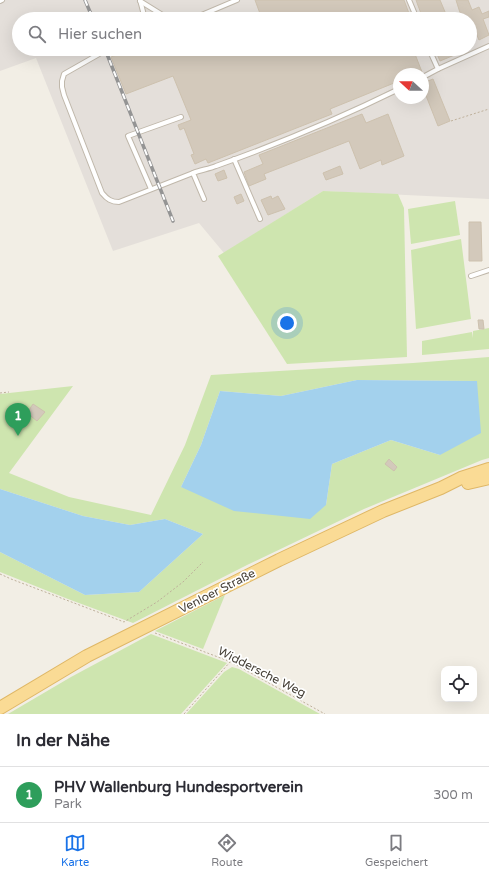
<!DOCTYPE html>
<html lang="de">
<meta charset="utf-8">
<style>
:root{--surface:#fff;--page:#f2f2f3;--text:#2b2b33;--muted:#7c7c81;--line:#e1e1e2;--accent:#1a73e8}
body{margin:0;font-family:"Varela Round",sans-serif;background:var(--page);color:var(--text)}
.controls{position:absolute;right:12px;bottom:12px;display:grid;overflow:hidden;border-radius:8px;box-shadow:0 4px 16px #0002}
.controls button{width:36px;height:36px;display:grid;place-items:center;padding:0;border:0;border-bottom:1px solid var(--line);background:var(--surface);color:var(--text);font:20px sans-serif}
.compass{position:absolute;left:393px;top:68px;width:36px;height:36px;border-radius:50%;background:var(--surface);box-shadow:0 4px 16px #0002;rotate:291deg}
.you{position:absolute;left:287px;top:323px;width:14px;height:14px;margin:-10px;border:3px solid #fff;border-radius:50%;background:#1a73e8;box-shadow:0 0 0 6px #1a73e833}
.badge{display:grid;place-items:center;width:26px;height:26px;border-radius:50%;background:var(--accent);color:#fff;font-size:13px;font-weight:700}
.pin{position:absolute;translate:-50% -33px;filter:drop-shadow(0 1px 2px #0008)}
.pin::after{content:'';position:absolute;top:21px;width:14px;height:12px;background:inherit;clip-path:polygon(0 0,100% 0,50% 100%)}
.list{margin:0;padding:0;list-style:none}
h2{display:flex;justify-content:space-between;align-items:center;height:52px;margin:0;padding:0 16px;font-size:17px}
h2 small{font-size:13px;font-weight:400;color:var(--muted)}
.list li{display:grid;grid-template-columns:26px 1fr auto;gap:12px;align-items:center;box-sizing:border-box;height:56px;padding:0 16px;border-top:1px solid var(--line)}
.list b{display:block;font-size:15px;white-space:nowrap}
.list p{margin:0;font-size:13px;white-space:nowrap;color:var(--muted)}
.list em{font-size:13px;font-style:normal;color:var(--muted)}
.icon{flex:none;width:22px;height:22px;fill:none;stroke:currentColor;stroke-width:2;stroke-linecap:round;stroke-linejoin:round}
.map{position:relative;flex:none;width:489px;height:714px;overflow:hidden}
.search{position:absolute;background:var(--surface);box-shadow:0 4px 16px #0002;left:12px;right:12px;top:12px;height:44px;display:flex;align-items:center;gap:10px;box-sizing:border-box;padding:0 14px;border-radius:22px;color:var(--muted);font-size:15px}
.sheet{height:108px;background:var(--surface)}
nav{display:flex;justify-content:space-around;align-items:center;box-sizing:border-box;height:56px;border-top:1px solid var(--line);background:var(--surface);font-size:11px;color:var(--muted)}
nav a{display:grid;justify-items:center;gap:2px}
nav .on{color:var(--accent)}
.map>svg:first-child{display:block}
</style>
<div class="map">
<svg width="489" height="714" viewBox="0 0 489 714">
<rect width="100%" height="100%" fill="#f2eee5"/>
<path fill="#e4dfda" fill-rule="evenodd" d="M0,0H489V199L323,191L224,253L199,223L113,251L36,58L0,71ZM19,19H470V49H19ZM399,74H423V98H399Z"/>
<g fill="#cee5af" fill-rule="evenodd">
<polygon points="323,191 398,194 404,208 407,357 287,364 218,256"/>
<polygon points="455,201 460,235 411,244 408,209"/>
<polygon points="461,239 471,319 416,329 411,250"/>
<polygon points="489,328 489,349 422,355 422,341 472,332 473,338 473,331"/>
<path d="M489,357V458L482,460L364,509L247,565L133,623L68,599L0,572V552L85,595L139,592L203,534L165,519L130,525L83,516L0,489V394L73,386L9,473L69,497L151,515L185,445L211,375L413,363ZM357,380L476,381L440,455L391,440L332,464L326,505L181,487L201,445L220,391L281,396Z"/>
<polygon points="225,595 203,649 155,631"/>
<polygon points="151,634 227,663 181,714 8,714 71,677"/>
<polygon points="232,667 239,669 320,714 186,714 224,672"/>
</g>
<g fill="#a3d1ed">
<polygon points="357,380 477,381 481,433 440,455 391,440 332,464 326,505 310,519 234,511 181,487 201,445 220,391 281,396"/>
<polygon points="0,489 83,516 130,525 165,519 203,534 139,592 85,595 0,552"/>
</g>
<g fill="#d3c9bb" stroke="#cdc1ae">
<polygon points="255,0 404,0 411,19 262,19"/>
<polygon points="416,0 440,0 448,19 423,19"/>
<polygon points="456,0 468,0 472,10 479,7 482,14 489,11 489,17 483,19 489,35 479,40 470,19 462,19"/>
<polygon points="124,49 413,49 422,72 417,74 399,74 399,81 330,109 332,114 208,163 206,159 195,164 191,155 194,154 184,128 180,130 178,125 191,120 173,76 126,94 111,57 125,52"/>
<polygon points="435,49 469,49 440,61"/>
<polygon points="433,79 450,121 438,126 423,88 423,83"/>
<polygon points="362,114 366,123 388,114 404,156 382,165 381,160 360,169 349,141 264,174 266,179 249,186 244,172 263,164 259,155"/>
<polygon points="340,166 343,174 326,180 323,173"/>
<polygon points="224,170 227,178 218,181 215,174"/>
<polygon points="241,194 244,201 237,204 234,197"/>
<polygon points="271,196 272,199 278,196 285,209 268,215 261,200"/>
<polygon points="469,222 481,222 482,261 469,261"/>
<polygon points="478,320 483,320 484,329 479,329"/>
<polygon points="33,404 45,412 37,421 27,413"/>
<polygon points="389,459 397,467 394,471 385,464"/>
</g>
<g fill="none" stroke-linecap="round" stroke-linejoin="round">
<g stroke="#c0b8ab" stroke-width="6">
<g id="service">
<polyline points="140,0 145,19"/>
<polyline points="409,0 417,19"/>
<polyline points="0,1 2,0"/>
<polyline points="140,1 169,19"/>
<polyline points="192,19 237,0"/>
<path d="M108,49L64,74L62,81V87L64,95L102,193C107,199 111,202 119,202L193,173"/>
<polyline points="438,69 489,46"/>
<polyline points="423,77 438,69 429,49"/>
<polyline points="234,159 260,219"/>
<polyline points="151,189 128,136 181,117"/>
<path d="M204,199L193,173C200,170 209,169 216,166C278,144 340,118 399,89"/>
<polyline points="471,276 489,270"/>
</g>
</g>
<g stroke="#dfb766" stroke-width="14">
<g id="primary">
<polyline points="468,483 489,478"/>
<polyline points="0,708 87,656 279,560 383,511 441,488 461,478 489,469"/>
</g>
</g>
<g stroke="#beb09a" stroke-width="1" stroke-dasharray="2 2" stroke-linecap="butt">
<polyline points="451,121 489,109"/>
<polyline points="0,393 9,392"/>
<polyline points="0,574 11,579 124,622 157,602 183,582 203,562"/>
<polyline points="155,633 231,662 325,714"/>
<polyline points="184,714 230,662"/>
</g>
<use href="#service" stroke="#fff" stroke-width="4"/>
<use href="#primary" stroke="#fadb95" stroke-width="12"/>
<g stroke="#949494" stroke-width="3.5">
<g id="rail">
<polyline points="85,0 93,19"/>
<polyline points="105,49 173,221"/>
</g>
</g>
<use href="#rail" stroke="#fff" stroke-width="2" stroke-dasharray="6" stroke-linecap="butt"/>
</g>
<g text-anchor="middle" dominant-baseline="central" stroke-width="3.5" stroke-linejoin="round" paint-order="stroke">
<g font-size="12" fill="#443e35" stroke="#fff">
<text transform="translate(217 591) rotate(-27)">Venloer Straße</text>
<text transform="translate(262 672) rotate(27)">Widdersche Weg</text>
</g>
</g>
</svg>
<div class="controls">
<button><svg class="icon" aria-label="locate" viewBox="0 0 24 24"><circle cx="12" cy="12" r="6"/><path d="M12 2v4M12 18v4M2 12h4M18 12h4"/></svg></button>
</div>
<svg class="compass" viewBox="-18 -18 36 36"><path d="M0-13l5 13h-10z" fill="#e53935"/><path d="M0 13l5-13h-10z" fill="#7c7c81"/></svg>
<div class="you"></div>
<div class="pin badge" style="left:18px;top:436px;background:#2e9e5b">1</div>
<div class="search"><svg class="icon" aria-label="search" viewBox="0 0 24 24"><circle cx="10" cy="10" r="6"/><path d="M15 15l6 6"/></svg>Hier suchen</div>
</div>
<section class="sheet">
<h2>In der Nähe<small></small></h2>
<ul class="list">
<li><span class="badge" style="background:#2e9e5b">1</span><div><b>PHV Wallenburg Hundesportverein</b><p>Park</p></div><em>300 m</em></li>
</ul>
</section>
<nav>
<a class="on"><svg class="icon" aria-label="map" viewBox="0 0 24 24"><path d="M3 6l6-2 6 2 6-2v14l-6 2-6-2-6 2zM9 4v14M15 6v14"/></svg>Karte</a>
<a><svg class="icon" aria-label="directions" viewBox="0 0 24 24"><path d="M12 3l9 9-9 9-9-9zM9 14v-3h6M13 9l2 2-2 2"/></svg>Route</a>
<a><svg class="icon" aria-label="saved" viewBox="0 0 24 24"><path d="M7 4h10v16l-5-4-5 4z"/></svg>Gespeichert</a>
</nav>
